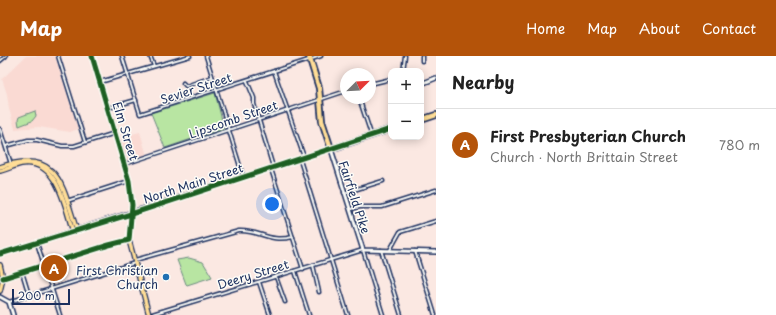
<!DOCTYPE html>
<meta charset="utf-8">
<style>
:root{--surface:#fff;--page:#f6f6f6;--text:#222;--muted:#767676;--line:#e0e0e0;--accent:#b45309}
body{margin:0;font-family:"Playpen Sans",sans-serif;background:var(--page);color:var(--text)}
.controls{position:absolute;right:12px;top:12px;display:grid;overflow:hidden;border-radius:8px;box-shadow:0 2px 10px #0003}
.controls button{width:36px;height:36px;display:grid;place-items:center;padding:0;border:0;border-bottom:1px solid var(--line);background:var(--surface);color:var(--text);font:20px sans-serif}
.compass{position:absolute;left:340px;top:12px;width:36px;height:36px;border-radius:50%;background:var(--surface);box-shadow:0 2px 10px #0003;rotate:66deg}
.scale{position:absolute;left:12px;bottom:10px;width:58px;box-sizing:border-box;padding-left:4px;border:2px solid #1b2f5e;border-top:0;font-size:11px;line-height:14px;white-space:nowrap;color:#1b2f5e;-webkit-text-stroke:3px #fdfcf7;paint-order:stroke}
.you{position:absolute;left:272px;top:148px;width:14px;height:14px;margin:-10px;border:3px solid #fff;border-radius:50%;background:#1a73e8;box-shadow:0 0 0 6px #1a73e833}
.badge{display:grid;place-items:center;width:26px;height:26px;border-radius:50%;background:var(--accent);color:#fff;font-size:13px;font-weight:700}
.pin{position:absolute;translate:-50% -50%;border:2px solid #fff;box-shadow:0 1px 4px #0006}
.list{margin:0;padding:0;list-style:none}
h2{display:flex;justify-content:space-between;align-items:center;height:52px;margin:0;padding:0 16px;font-size:17px}
h2 small{font-size:13px;font-weight:400;color:var(--muted)}
.list li{display:grid;grid-template-columns:26px 1fr auto;gap:12px;align-items:center;box-sizing:border-box;height:72px;padding:0 16px;border-top:1px solid var(--line)}
.list b{display:block;font-size:15px;white-space:nowrap}
.list p{margin:0;font-size:13px;white-space:nowrap;color:var(--muted)}
.list em{font-size:13px;font-style:normal;color:var(--muted)}
.map{position:relative;flex:none;width:436px;height:259px;overflow:hidden}
header{display:flex;align-items:center;gap:24px;box-sizing:border-box;height:56px;padding:0 20px;background:var(--accent);color:#fff}
header strong{font-size:19px}
nav{display:flex;gap:22px;margin-inline-start:auto;font-size:14px}
main{display:flex}
aside{flex:1;background:var(--surface)}
.map>svg:first-child{display:block}
</style>
<header>
<strong>Map</strong>
<nav><a>Home</a><a>Map</a><a>About</a><a>Contact</a></nav>
</header>
<main>
<div class="map">
<svg width="436" height="259" viewBox="0 0 436 259">
<rect width="100%" height="100%" fill="#fbe8e2"/>
<filter id="ink" filterUnits="userSpaceOnUse"><feTurbulence type="fractalNoise" baseFrequency=".025" numOctaves="2"/><feDisplacementMap in="SourceGraphic" scale="8" xChannelSelector="R" yChannelSelector="G"/><feConvolveMatrix kernelMatrix="1 2 1 2 8 2 1 2 1" color-interpolation-filters="sRGB"/></filter>
<g filter="url(#ink)">
<g fill="#fadad3">
<polygon points="26,0 55,0 78,73 70,76 39,71 15,73 9,53 7,38 2,23"/>
<polygon points="140,76 147,100 127,106 120,81"/>
</g>
<g fill="#b8e5a2" stroke="#6a8a80">
<polygon points="215,37 224,72 165,92 151,57"/>
<polygon points="35,55 36,60 32,65 19,70 18,64 19,61"/>
<polygon points="189,202 203,206 212,221 187,229 186,228 177,204"/>
</g>
<g fill="none" stroke-linecap="round" stroke-linejoin="round">
<g stroke="#1b2f5e" stroke-width="5">
<g id="street">
<polyline points="58,0 85,86"/>
<polyline points="122,0 140,58 321,0"/>
<polyline points="150,0 154,10"/>
<polyline points="206,0 243,120"/>
<polyline points="0,5 6,0"/>
<polyline points="422,5 422,0"/>
<polyline points="274,15 304,101"/>
<polyline points="403,15 405,0"/>
<polyline points="247,25 254,42 254,48 273,111"/>
<polyline points="100,26 190,0"/>
<polyline points="183,27 186,30 212,21"/>
<polyline points="370,28 391,23"/>
<polyline points="359,42 371,78"/>
<polyline points="108,52 136,44"/>
<polyline points="0,73 11,108"/>
<polyline points="6,90 28,84 37,84 62,90 74,90 115,77"/>
<polyline points="300,104 348,259"/>
<polyline points="125,108 346,35"/>
<polyline points="271,113 303,213"/>
<polyline points="344,137 383,125"/>
<polyline points="67,145 129,125"/>
<polyline points="351,153 360,151 382,151 436,134"/>
<polyline points="37,187 60,259"/>
<polyline points="381,194 401,259"/>
<polyline points="390,194 400,176 436,165"/>
<polyline points="415,195 435,259"/>
<path d="M135,204L239,175C261,174 268,187 293,181"/>
<polyline points="313,209 319,236"/>
<polyline points="295,215 309,259"/>
<polyline points="22,216 29,239"/>
<polyline points="276,221 285,246"/>
<polyline points="0,223 92,194 129,184"/>
<polyline points="259,226 270,259"/>
<polyline points="9,246 135,207"/>
<polyline points="149,259 363,194 383,259"/>
</g>
</g>
<g stroke="#1b2f5e" stroke-width="6">
<g id="secondary">
<polyline points="421,28 436,22"/>
<polyline points="331,93 363,194 436,196"/>
<polyline points="0,241 9,246 13,259"/>
</g>
</g>
<g stroke="#1b2f5e" stroke-width="6">
<g id="primary">
<polyline points="92,0 129,125 132,149 129,184 149,259"/>
<path d="M0,111C59,92 62,129 77,175"/>
<path d="M0,115C7,113 14,110 21,108C58,102 65,151 73,176"/>
<polyline points="0,198 331,93"/>
<polyline points="0,209 3,222 0,235"/>
</g>
</g>
<g stroke="#1b2f5e" stroke-width="8">
<g id="highway">
<polyline points="309,0 319,32 322,65 331,93 391,73"/>
<polyline points="421,64 436,59"/>
</g>
</g>
<use href="#street" stroke="#fdfcf7" stroke-width="2"/>
<use href="#secondary" stroke="#fdfcf7" stroke-width="3"/>
<use href="#primary" stroke="#ffdd96" stroke-width="3.5"/>
<use href="#highway" stroke="#ffdd96" stroke-width="4.5"/>
<g stroke="#fdfcf7" stroke-width="8">
<g id="cycleway">
<polyline points="0,198 131,158 391,73"/>
<polyline points="3,222 109,189 129,184 132,149 129,125 92,0"/>
</g>
</g>
<use href="#cycleway" stroke="#1b5e20" stroke-width="5"/>
</g>
</g>
<circle fill="#1f6fb2" stroke="#fdfcf7" stroke-width="1.5" cx="166" cy="221" r="4"/>
<g text-anchor="middle" dominant-baseline="central" stroke-width="3" stroke-linejoin="round" paint-order="stroke">
<g font-size="12" fill="#1b2f5e" stroke="#fdfcf7">
<text transform="translate(196 32) rotate(-18)">Sevier Street</text>
<text transform="translate(233 63) rotate(-19)">Lipscomb Street</text>
<text transform="translate(126 75) rotate(73)">Elm Street</text>
<text transform="translate(193 127) rotate(-18)">North Main Street</text>
<text transform="translate(355 141) rotate(72)">Fairfield Pike</text>
<text transform="translate(253 218) rotate(-17)">Deery Street</text>
</g>
<g font-size="12" fill="#1b2f5e" stroke="#fdfcf7" text-anchor="end">
<text x="158" y="214">First Christian<tspan x="158" dy="14">Church</tspan></text>
</g>
</g>
</svg>
<div class="controls">
<button>+</button>
<button>−</button>
</div>
<svg class="compass" viewBox="-18 -18 36 36"><path d="M0-13l5 13h-10z" fill="#e53935"/><path d="M0 13l5-13h-10z" fill="#767676"/></svg>
<div class="scale">200 m</div>
<div class="you"></div>
<div class="pin badge" style="left:54px;top:212px">A</div>
</div>
<aside>
<h2>Nearby<small></small></h2>
<ul class="list">
<li><span class="badge">A</span><div><b>First Presbyterian Church</b><p>Church · North Brittain Street</p></div><em>780 m</em></li>
</ul>
</aside>
</main>
